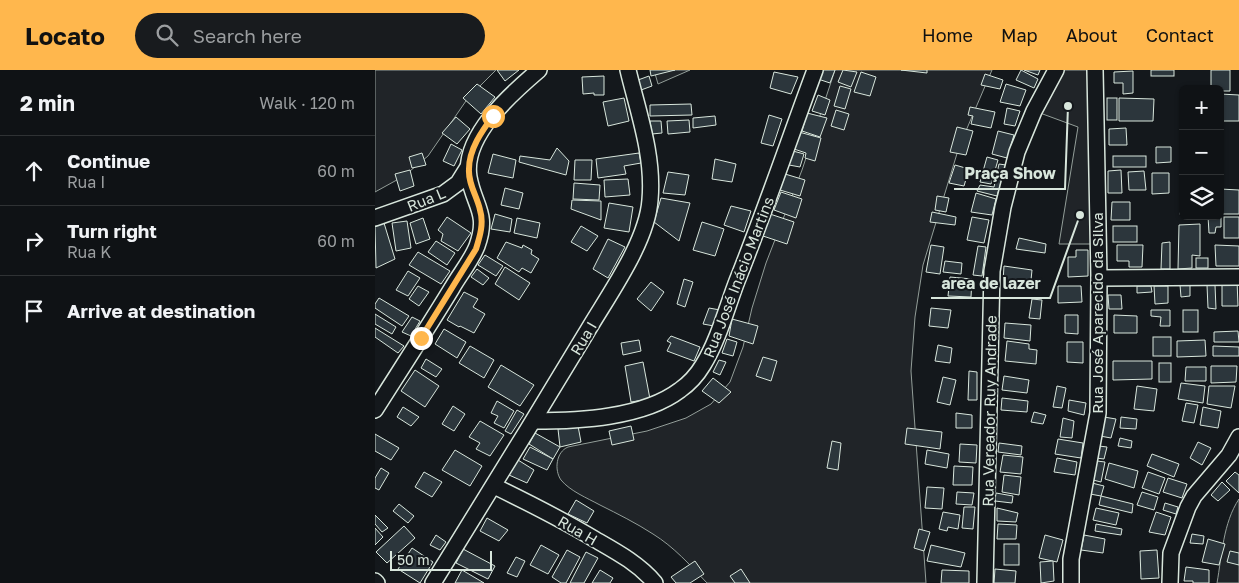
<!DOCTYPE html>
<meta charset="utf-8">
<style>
:root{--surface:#0f1215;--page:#181b1e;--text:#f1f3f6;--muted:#9b9ea0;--line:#2f3234;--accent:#ffb74d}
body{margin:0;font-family:"Golos Text",sans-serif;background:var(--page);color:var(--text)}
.controls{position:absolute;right:15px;top:15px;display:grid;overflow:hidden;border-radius:8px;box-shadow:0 1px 4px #0004}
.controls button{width:45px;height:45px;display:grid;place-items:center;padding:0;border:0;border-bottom:1px solid var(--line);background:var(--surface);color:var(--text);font:25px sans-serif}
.scale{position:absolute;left:15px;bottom:12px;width:102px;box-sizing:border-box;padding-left:5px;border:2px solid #d8e6dc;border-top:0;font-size:14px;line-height:18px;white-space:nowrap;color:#d8e6dc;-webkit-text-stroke:4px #14181c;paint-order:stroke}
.stop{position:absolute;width:15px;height:15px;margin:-11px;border:4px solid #ffb74d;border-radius:50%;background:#fff}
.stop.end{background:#ffb74d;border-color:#fff;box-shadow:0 1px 5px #0008}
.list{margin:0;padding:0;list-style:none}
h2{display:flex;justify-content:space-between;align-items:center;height:65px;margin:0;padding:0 20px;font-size:21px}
h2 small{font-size:16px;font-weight:400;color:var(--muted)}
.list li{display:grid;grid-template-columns:32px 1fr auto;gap:15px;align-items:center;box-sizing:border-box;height:70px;padding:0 20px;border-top:1px solid var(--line)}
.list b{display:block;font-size:19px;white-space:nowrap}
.list p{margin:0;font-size:16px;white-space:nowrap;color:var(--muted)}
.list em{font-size:16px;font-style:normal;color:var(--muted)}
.icon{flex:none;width:28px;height:28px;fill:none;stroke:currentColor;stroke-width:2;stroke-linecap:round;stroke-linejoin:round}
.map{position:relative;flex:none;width:864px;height:513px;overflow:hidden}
header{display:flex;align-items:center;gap:30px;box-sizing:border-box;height:70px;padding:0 25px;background:var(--accent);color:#111}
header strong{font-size:24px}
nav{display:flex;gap:28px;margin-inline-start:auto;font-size:18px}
.search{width:350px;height:45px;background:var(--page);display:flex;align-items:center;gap:12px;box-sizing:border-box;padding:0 18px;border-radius:28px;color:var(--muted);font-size:19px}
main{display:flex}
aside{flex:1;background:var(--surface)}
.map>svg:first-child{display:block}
</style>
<header>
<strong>Locato</strong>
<div class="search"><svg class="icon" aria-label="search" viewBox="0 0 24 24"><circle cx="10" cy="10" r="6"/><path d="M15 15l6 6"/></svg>Search here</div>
<nav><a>Home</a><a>Map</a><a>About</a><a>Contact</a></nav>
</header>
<main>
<aside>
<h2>2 min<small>Walk · 120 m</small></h2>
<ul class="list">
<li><svg class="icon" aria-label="ahead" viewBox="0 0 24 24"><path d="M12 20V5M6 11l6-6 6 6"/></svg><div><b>Continue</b><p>Rua I</p></div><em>60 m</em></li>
<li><svg class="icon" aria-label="right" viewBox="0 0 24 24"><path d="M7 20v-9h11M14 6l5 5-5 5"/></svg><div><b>Turn right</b><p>Rua K</p></div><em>60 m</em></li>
<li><svg class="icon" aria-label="arrive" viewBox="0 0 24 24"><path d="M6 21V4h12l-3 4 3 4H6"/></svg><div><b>Arrive at destination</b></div></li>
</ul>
</aside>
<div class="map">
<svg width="864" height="513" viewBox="0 0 864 513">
<rect width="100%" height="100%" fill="#14181c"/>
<g fill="#202428" stroke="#939e99">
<polygon points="0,0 121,0 93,28 53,86 29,106 0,122"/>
<polygon points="279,0 315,0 283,14"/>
<path d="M460,0H617L584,77L548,195L540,247L536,301L551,513H332C315,495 299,477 278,464C261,453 243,444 225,435C212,428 195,421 186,410C179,400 181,382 193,377L272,361L311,348L336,334L355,312L368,277L377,238L391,193L427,100Z"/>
<polygon points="687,0 718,0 723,174 684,174 703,57 665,43"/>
<path d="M864,429V513H842C847,485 848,453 864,429Z"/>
</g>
<g fill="#2c363c" stroke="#d8e6dc">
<polygon points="122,0 144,0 130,11"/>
<polygon points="275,0 300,0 276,6"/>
<polygon points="443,0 460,0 455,13 440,8"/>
<polygon points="468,0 482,2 476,17 463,12"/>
<polygon points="526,0 552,0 552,3"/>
<polygon points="646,0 663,9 659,18 641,10"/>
<polygon points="649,0 665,0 663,5"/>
<rect x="776" y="0" width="23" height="6"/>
<polygon points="836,0 855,0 855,21 845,21 845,19 836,19"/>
<polygon points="758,1 758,23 748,24 748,13 739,13 739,2"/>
<polygon points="399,2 423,7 416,24 395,18"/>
<polygon points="486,2 501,7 495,26 479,22"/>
<polygon points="610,4 628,10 625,19 606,15"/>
<polygon points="229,6 229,25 219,25 219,23 208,24 207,7"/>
<polygon points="274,6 277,16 266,20 263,10"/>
<polygon points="102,14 120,27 106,44 88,28"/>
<polygon points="631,14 651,20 645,36 625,32"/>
<polygon points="465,16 476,19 470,39 459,36"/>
<polygon points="845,24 864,25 864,51 845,51"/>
<polygon points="443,25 455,30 450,45 437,41"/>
<polygon points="249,28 254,51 233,56 228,32"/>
<rect x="732" y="28" width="10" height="22"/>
<polygon points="744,28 779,29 778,51 744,51"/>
<polygon points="316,34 317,45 275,46 275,35"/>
<polygon points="595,37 620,42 616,58 596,54 598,46 593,45"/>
<polygon points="632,38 645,41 640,56 629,54"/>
<polygon points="461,40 474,44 469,60 456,56"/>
<polygon points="432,43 452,48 445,67 427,61"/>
<polygon points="394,45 407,49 398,76 386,73"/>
<polygon points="340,46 341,55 318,58 318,48"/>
<polygon points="81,47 95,59 82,74 67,63"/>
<polygon points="314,50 315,62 293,64 292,51"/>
<polygon points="275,51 286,51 287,63 277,64"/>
<polygon points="582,57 598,61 591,85 575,82"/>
<polygon points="751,58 752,75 734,75 734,59"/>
<polygon points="623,61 639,65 632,88 617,84"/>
<polygon points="424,62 446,68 440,91 430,88 431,83 419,79"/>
<polygon points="76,74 87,80 79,96 68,91"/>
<polygon points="781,77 796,77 796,92 781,93"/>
<polygon points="182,78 194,91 191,105 144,92 145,86 175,90"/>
<polygon points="418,81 429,84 425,97 414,95"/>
<polygon points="47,83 51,95 37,98 34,87"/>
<polygon points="264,83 266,93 249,96 251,104 223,108 221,89"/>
<polygon points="118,84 141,90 138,108 113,103"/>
<rect x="738" y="86" width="33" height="11"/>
<polygon points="612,87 623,90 616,114 605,112"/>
<polygon points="340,89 361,94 357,112 337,109"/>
<polygon points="200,90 217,90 216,110 199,110"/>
<polygon points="624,94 631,95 622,126 602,121 605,115 619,117"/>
<polygon points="580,95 594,99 589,116 574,113"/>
<polygon points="35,100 39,116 25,121 20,104"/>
<polygon points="746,100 747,123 733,123 733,101"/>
<polygon points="769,101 771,120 754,120 753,102"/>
<polygon points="293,102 314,105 310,125 288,123"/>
<polygon points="777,103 794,103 794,123 777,124"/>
<polygon points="410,104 430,110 425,126 405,120"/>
<polygon points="253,109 255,125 230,127 229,110"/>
<polygon points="199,113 225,115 224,130 198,129"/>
<polygon points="130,118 148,123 144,139 126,135"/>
<rect x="805" y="118" width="3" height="26"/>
<polygon points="845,119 864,120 864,144 845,144"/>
<polygon points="406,122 427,129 421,148 399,140"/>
<polygon points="601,123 621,129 617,145 596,142"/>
<polygon points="562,126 574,128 571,142 560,140"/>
<polygon points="286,128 315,133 304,171 279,152"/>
<polygon points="197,130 226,131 226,150 196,139"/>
<polygon points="737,132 755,132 755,150 736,150"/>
<polygon points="234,133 258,137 254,162 229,158"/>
<polygon points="356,136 376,141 369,162 349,155"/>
<polygon points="557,142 581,147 580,155 555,152"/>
<polygon points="120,144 137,149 135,162 116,159"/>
<polygon points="395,144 419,152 412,174 388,166"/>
<polygon points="833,146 846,146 846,157 841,157 840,163 834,163"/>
<polygon points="72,147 96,163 83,181 66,171 68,164 63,160"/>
<polygon points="597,147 614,150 609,173 592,170"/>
<rect x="849" y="147" width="15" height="21"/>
<polygon points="48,148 55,169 41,174 35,153"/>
<polygon points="142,148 165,153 162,168 139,163"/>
<polygon points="32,151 36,178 21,181 17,153"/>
<polygon points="327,152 349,159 340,186 318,180"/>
<polygon points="9,153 20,189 1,198 0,156"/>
<polygon points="825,154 825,186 817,185 817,198 803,199 804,155"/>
<polygon points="206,156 223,166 212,181 196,172"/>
<rect x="738" y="156" width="24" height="16"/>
<polygon points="644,168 671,174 670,183 641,179"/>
<polygon points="233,169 250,177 233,208 218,199"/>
<polygon points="61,171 80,183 72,195 53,182"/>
<polygon points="131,172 147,178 148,175 157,180 156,184 164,189 156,203 147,198 144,202 122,188"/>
<polygon points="795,172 795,199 786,199 787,173"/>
<polygon points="556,175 569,177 565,204 551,202"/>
<polygon points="742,175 768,175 767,197 754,197 754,191 742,191"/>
<polygon points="840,175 864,176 864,196 841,196"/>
<polygon points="603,176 611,177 607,206 598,205"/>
<polygon points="701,180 713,180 713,206 693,207 693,187 701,187"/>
<polygon points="43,182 75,201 66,214 34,195"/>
<polygon points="110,185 128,196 121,206 103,195"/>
<rect x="821" y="188" width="12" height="10"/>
<polygon points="570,191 587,193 586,204 568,202"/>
<polygon points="629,196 657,200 656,210 652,210 651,215 628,211"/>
<polygon points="130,197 155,213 144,230 120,214"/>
<polygon points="102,199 114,208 108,215 96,207"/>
<polygon points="33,201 45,208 33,226 21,220"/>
<polygon points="575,207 597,209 596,227 573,226"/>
<polygon points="309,209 318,212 310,237 302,234"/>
<polygon points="847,210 862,210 863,236 847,236"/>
<polygon points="276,212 289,222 276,241 262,229"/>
<polygon points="805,215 815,215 815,226 806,227"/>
<polygon points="832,215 840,215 841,239 833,238"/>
<polygon points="43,216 54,222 44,236 34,229"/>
<polygon points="683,216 706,216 707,232 683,233"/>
<polygon points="762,216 776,216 777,222 762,223"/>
<polygon points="779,216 793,216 793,233 780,234"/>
<polygon points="89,222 103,229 98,237 110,244 99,263 85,256 84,257 72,250"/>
<polygon points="733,225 746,225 747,239 734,239"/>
<polygon points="4,228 34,246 27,256 0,238 0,234"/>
<polygon points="657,229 667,230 665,249 654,248"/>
<polygon points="334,238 345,240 339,256 328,254"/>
<polygon points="556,238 576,240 573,258 554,256"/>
<polygon points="776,240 795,240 795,256 785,256 786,247 776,246"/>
<rect x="808" y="240" width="15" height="22"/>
<polygon points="0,244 21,257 17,264 0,254"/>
<polygon points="690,245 703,245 703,264 690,263"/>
<polygon points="739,245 762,246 762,263 739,263"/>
<polygon points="37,247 45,251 36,266 27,262"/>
<polygon points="357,249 383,256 378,274 354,266"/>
<polygon points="630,253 656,255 655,271 629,268"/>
<polygon points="0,258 29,276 23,283 0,267"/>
<polygon points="69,259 91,272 82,288 60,274"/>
<polygon points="863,261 864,272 839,272 839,262"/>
<polygon points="296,266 325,277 319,291 292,281 296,273 292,271"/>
<rect x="778" y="267" width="18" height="19"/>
<polygon points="352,269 362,272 358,286 347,283"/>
<polygon points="264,270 266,281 248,285 246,273"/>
<polygon points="830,270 831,286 802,287 802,271"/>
<polygon points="632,271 654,274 654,279 662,280 661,294 630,291"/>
<polygon points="692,272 708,272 708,293 692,292"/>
<polygon points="563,275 577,278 575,293 560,291"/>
<polygon points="95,276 119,290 109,308 84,293"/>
<polygon points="838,276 864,277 864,286 838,286"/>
<polygon points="388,287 402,291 396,311 381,306"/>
<polygon points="51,289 67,299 61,307 46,298"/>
<polygon points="344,290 351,292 345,305 338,302"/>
<polygon points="738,291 777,291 777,309 738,310"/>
<polygon points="268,292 275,329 256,332 250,296"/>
<rect x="784" y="293" width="12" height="19"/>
<polygon points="126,295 159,315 145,336 113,317"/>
<polygon points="836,296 862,296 861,312 836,313"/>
<polygon points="811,297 831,297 831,311 810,311"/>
<polygon points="40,300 64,316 50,337 26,321"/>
<polygon points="594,301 602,302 602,330 593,330"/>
<polygon points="629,306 654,310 652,323 627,320"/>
<polygon points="568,307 581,310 575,335 562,332"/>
<polygon points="338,308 356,322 344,333 327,321"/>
<polygon points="806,313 830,316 828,333 803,329"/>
<polygon points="682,316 691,318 687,338 678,337"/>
<polygon points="762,316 782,319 779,341 759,339"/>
<polygon points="834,316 860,316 856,338 832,334"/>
<polygon points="627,328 653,331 652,342 626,340"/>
<polygon points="694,330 711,333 709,345 693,341"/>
<polygon points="122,331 139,341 129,358 119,353 123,346 116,343"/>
<polygon points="811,333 823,335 819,353 807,351"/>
<polygon points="78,336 90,344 79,361 67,354"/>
<polygon points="28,337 44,347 36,356 22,347"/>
<polygon points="828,337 846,341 843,358 825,355"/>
<polygon points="142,340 149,344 136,364 130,361"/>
<polygon points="659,342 671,345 668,354 656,352"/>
<polygon points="581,343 597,345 597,358 581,358"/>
<polygon points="729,347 741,349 736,368 725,366"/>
<polygon points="746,347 762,349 761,359 745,358"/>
<polygon points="688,348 699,351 697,368 685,367"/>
<polygon points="105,351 129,365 115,386 101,379 105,373 94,367"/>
<polygon points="203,356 206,372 185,377 183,359"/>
<polygon points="256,356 259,370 237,375 234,361"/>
<polygon points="532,358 567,362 565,379 530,374"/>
<polygon points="160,363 185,377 178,389 154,374"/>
<polygon points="0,364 24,378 16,390 0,381"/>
<polygon points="745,368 757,371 756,378 743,376"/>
<polygon points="683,369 708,373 706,388 680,384"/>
<polygon points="457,371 466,373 463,400 452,398"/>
<polygon points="823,372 836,378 827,395 815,388"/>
<polygon points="624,373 647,376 646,385 623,382"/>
<polygon points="585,374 602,375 601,393 584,392"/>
<polygon points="724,376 732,377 729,389 721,388"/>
<polygon points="155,377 178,389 172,400 148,389"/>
<polygon points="80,380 107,396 95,416 67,400"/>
<polygon points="552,380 574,384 572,398 550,394"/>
<polygon points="777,384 804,394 799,407 772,396"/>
<polygon points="628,385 648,387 646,404 625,402"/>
<polygon points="682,388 702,392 700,405 679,402"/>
<polygon points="143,390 159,400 152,413 134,405"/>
<polygon points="722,391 730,392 726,412 718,410"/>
<polygon points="734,393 763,401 759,418 730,409"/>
<polygon points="579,396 598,397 597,415 578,415"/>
<polygon points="6,398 14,403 4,420 0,418 0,408"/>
<polygon points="49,402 67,412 57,427 40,417"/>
<polygon points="773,402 790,408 784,424 767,418"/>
<polygon points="860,402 864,405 864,423 851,411"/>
<polygon points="629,405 646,407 644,425 627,422"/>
<polygon points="793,408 812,414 807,428 788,422"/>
<polygon points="847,412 855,420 843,431 836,425"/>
<polygon points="717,413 729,416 726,426 715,424"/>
<polygon points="552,417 569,418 567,439 550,438"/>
<polygon points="582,422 599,423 597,435 581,434"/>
<polygon points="767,422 783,427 779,440 762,435"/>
<polygon points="621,423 638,426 637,433 620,431"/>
<polygon points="726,426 758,434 757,443 724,435"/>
<polygon points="201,430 219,441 212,453 193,444"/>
<polygon points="790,433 803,437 801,444 788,440"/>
<polygon points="24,434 39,446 33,453 18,441"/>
<polygon points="589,437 600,437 598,459 587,458"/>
<polygon points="622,438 643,443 641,452 622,451"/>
<polygon points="721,438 744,443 741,455 718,450"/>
<polygon points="568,442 585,445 583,459 573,457 572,461 564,459"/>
<polygon points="781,442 796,447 790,465 774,462"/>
<polygon points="0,445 13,458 7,462 0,454"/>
<polygon points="112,448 133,460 124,471 105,461"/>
<polygon points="623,454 642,455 641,469 622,469"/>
<polygon points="721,454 747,459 746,465 720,461"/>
<polygon points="29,456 40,468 12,493 1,482"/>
<polygon points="0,458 8,467 0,475"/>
<polygon points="544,459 555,462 549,481 539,478"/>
<polygon points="817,464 829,466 828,474 815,473"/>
<polygon points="61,465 71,472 65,480 55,475"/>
<polygon points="670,465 688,470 682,492 664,488"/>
<polygon points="709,465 730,469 728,483 706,480"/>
<polygon points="833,469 850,474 844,495 827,492"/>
<rect x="629" y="474" width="15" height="21"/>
<polygon points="166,475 184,485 173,504 155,495"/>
<polygon points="556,475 590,483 586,497 552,491"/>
<polygon points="37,478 58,492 45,513 23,499"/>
<polygon points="88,479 120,496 113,509 81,493"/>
<polygon points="192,480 205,487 191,513 186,513 177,507"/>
<polygon points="782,480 784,508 766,509 765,481"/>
<polygon points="855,481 864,483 864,495 852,492"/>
<polygon points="211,482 223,488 209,513 195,513"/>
<polygon points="141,487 150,491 142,507 132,503"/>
<polygon points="320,491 329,504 315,513 301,513 296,507"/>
<polygon points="678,491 679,511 666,513 665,492"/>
<polygon points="811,497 834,500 834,513 818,513 818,511 809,511"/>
<polygon points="366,499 375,513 360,513 355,506"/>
<polygon points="620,499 641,501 640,513 619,513"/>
<polygon points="87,500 109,513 80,513"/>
<polygon points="225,500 238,508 235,513 217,513"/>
<polygon points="567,500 594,501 594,513 566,513"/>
</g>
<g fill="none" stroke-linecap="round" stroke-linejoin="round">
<g stroke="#d8e6dc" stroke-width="18">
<g id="minor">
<polyline points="0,148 68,124 83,113 93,97"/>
<polyline points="724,208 864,207"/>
<path d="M0,340C26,299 52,259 77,218C85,204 96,191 102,176C114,143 99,136 94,107C87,66 137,23 164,0"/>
<path d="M159,351C204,351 268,348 305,320C315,313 322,305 328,295C343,271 352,237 362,211C390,141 414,70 440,0"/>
<path d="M119,416C154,433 188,450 221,470C242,482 264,494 280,513"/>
<polyline points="0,511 2,513"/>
<path d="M58,513C109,431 160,348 210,265C232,227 272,173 275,130C279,85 263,42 253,0"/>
<polyline points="610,513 617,201 628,137 642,82 659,41 681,0"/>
<polyline points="696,513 696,489 723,343 724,208 720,0"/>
<polyline points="795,513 796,483 813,437 819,426 854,385 864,367"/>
</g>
</g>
<use href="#minor" stroke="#14181c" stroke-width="15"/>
</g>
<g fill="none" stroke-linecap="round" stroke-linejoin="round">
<path stroke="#ffb74d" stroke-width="6" d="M46,268L101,179C105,166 109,153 105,140C102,126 93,114 94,99C94,79 107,61 118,46"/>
</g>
<g text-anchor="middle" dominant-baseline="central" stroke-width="4" stroke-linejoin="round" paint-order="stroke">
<g font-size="15" fill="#d8e6dc" stroke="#14181c">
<text transform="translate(51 129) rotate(-22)">Rua L</text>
<text transform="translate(363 207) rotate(-69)">Rua José Inácio Martins</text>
<text transform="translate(722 243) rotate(-90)">Rua José Aparecido da Silva</text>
<text transform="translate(208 268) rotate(-59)">Rua I</text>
<text transform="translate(614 341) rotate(-89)">Rua Vereador Ruy Andrade</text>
<text transform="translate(203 460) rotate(30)">Rua H</text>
</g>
</g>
<path fill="none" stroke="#d8e6dc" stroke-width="2" d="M693 36L690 119H579M705 145L675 228H556"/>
<g fill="#d8e6dc" stroke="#14181c" stroke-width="2">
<circle cx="693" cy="36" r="5"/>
<circle cx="705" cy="145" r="5"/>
</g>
<g font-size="16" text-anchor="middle" font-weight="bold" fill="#d8e6dc" stroke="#14181c" stroke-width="4" stroke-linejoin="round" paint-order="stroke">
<text x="635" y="109">Praça Show</text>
<text x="616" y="219">area de lazer</text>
</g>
</svg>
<div class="controls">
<button>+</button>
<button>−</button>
<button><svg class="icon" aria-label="layers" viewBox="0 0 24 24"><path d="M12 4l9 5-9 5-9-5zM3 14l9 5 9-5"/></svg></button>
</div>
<div class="scale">50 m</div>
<div class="stop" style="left:118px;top:46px"></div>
<div class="stop end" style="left:46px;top:268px"></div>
</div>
</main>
